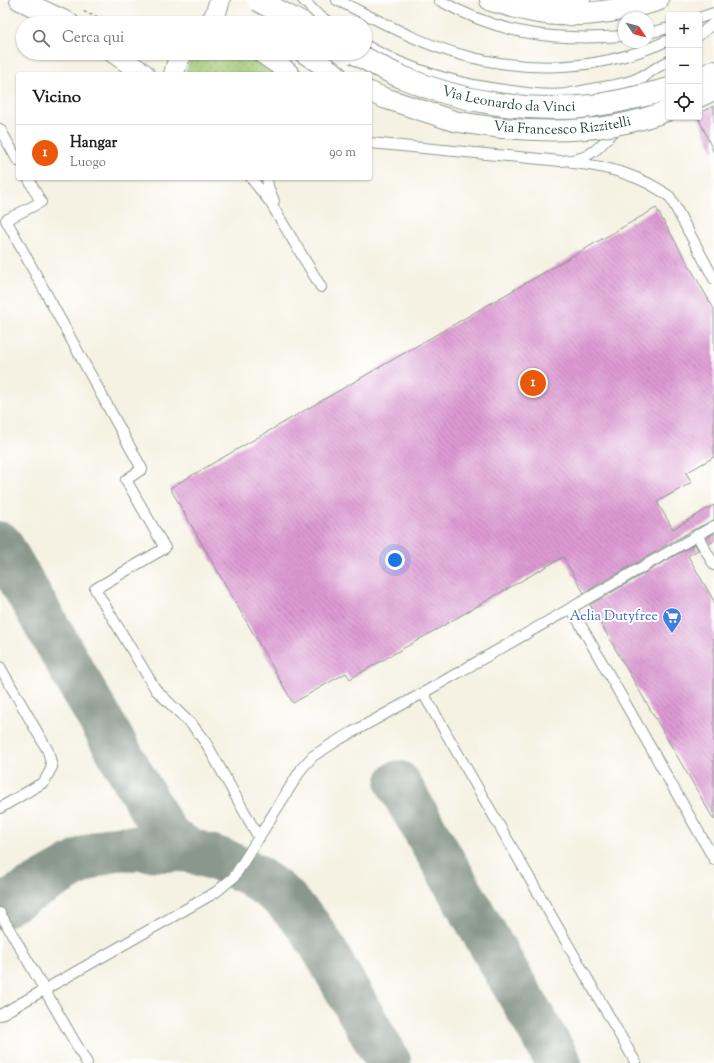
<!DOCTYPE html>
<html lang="it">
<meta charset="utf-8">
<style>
:root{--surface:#fff;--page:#f2f2f2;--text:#202124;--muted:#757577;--line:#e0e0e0;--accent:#ea580c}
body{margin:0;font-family:"Sorts Mill Goudy",serif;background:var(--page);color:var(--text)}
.controls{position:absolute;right:12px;top:12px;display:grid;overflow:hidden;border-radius:4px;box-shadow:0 1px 3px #0004}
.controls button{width:36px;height:36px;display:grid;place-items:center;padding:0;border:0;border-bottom:1px solid var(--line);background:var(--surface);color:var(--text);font:20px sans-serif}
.compass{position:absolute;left:618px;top:12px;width:36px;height:36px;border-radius:50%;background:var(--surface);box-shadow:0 1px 3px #0004;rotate:125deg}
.you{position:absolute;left:395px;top:560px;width:14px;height:14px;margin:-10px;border:3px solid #fff;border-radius:50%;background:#1a73e8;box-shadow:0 0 0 6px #1a73e833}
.badge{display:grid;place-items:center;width:26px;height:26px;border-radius:50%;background:var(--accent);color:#fff;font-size:13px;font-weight:700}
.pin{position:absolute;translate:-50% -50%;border:2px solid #fff;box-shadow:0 1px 4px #0006}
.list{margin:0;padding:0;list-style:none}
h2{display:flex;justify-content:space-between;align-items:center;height:52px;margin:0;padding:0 16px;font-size:17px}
h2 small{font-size:13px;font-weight:400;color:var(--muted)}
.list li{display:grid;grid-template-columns:26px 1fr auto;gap:12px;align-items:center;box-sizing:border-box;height:56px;padding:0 16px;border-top:1px solid var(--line)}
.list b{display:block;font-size:15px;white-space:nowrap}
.list p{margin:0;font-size:13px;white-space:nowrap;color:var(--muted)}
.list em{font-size:13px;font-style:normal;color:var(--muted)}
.icon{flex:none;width:22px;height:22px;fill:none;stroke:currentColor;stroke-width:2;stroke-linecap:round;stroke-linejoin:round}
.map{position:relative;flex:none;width:714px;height:1063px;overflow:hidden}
.search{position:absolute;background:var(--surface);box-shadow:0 1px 3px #0004;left:16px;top:16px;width:356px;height:44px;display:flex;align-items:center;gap:10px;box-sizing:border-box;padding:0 14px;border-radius:22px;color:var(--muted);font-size:15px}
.panel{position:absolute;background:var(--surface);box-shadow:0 1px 3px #0004;left:16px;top:72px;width:356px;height:108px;border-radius:4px}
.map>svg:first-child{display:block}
</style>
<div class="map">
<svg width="714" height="1063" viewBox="0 0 714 1063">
<defs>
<pattern id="grass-dots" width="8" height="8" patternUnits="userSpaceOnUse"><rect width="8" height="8" fill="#9ec671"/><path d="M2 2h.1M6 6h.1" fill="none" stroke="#80a25e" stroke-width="1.8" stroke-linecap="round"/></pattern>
<pattern id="building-back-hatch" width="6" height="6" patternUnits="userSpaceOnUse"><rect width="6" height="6" fill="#dd9ad3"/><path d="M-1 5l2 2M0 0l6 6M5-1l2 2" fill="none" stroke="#b37fac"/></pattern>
</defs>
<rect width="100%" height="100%" fill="#fff"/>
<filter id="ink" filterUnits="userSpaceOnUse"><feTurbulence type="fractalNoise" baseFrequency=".025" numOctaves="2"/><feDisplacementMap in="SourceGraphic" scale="8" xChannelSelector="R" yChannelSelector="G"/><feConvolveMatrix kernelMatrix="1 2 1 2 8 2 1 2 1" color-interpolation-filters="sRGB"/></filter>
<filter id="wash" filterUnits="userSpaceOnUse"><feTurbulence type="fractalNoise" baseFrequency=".012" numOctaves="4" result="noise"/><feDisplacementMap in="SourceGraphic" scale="16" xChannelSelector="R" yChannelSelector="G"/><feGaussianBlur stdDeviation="0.9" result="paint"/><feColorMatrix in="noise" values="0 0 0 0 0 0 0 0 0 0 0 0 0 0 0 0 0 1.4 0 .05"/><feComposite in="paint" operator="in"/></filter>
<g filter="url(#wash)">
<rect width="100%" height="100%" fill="#f5f2e3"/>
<polygon fill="url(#grass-dots)" stroke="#5e8252" points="198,53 236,53 246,56 272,71 274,74 185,74 190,61"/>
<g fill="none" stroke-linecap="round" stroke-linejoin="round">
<g stroke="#8a988c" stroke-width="45">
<path d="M0,544L160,824C168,838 175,843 190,850"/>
<polyline points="398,783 559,1063"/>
<polyline points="0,907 87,858 111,849 124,848 190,850 226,862 251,874 268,886 283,897 308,925 322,946 389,1063"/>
</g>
</g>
<g id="blocks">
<g fill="url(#building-back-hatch)">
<polygon points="714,106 714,153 699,119 699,113"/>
<polygon points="656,208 714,309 714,457 686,473 692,482 657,502 673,529 714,505 714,520 693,530 584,593 563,557 350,679 346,673 293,703 170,488"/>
<polygon points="714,533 714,541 709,544 706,538"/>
<polygon points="695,544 698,550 688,556 714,601 714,820 590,605"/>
</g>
</g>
</g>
<g filter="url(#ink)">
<use href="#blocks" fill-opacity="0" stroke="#8a988c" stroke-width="1"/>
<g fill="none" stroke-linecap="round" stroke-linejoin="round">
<g stroke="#8a988c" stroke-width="12">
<g id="service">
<polyline points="303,0 317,14 330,23"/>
<path d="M337,0C376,19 420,44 462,55C532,74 603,70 669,40"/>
<path d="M439,0C500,35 555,41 624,36"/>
<polyline points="699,18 714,13"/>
<polyline points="648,33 669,28"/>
<polyline points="699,35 714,23"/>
<path d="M365,45C411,71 460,85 512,91C530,94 549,96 567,94C577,92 587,90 597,88C613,85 629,84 644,75"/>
<polyline points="0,129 18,161"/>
<path d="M370,143L561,161C570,160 580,160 588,155C606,145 619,123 629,105C633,96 636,86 643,78C650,70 660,66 669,61"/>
<path d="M573,163C606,166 643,176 670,197L714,279"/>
<polyline points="28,178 41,202 6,220 142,469 126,480 165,548 95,589 156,690 193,726 206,743 259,838"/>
<polyline points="251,178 270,202 321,287"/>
<polyline points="267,178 268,186 274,201"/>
<polyline points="697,535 714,565"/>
<polyline points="571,608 714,859"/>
<polyline points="0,667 48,751 52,767 44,782 0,808"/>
<polyline points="423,693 636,1063"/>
<polyline points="0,913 87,1063"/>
<polyline points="0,1015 216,892 234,877 302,768 313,756 340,739 423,693 714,526"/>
</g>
</g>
<g stroke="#8a988c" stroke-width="22">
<g id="minor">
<polyline points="20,0 69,23"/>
<polyline points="210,23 215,15 220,0"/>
<polyline points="114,53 144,74"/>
<polyline points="262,53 278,64 289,74"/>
<polyline points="304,53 336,74"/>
<polyline points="174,74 178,60 183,53"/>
<polyline points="370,92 384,98 454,121"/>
<polyline points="699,97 714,90"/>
</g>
</g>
<g stroke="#8a988c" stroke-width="24">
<polyline id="tertiary" points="536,0 562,1 579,0"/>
</g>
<g stroke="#8a988c" stroke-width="24">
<g id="secondary">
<path d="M491,0C505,4 519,8 533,11C574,19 617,12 657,0"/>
<polyline points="699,79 714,72"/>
</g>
</g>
<polyline stroke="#8a988c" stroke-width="2.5" stroke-dasharray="3 3" stroke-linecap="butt" points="84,11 109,23"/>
<use href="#service" stroke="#fff" stroke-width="10"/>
<use href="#minor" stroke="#fff" stroke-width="20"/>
<use href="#tertiary" stroke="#fff" stroke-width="22"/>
<use href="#secondary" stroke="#fff" stroke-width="22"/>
<g stroke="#8a988c" stroke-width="22" stroke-linecap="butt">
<g id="minor-bridge">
<path id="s1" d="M454,121C525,134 601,137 669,110"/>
</g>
</g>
<g stroke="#8a988c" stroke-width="24" stroke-linecap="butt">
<g id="secondary-bridge">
<polyline points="258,0 300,23"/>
<path id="s2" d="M355,53C371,62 387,71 404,78C461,102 529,113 592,106C618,102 643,96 669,89"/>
</g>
</g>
<use href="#minor-bridge" stroke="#fff" stroke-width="20"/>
<use href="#secondary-bridge" stroke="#fff" stroke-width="22"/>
</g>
</g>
<defs>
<g id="supermarket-pin" transform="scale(1)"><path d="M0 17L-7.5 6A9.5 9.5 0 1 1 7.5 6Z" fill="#3f7fe0" stroke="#fff"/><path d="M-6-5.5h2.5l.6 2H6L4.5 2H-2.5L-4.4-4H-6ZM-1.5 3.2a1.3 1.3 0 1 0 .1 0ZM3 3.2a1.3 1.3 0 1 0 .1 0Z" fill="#fff"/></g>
</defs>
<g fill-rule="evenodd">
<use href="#supermarket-pin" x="672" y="617"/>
</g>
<g text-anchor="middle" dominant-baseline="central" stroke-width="4" stroke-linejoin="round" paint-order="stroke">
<g font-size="14" fill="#1f3d34" stroke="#fff">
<text stroke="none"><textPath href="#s2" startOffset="163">Via Leonardo da Vinci</textPath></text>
<text stroke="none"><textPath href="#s1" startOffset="109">Via Francesco Rizzitelli</textPath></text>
</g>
<g font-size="14" fill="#366cbe" stroke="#fff" text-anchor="end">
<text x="658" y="617">Aelia Dutyfree</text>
</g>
</g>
</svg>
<div class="controls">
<button>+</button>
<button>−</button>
<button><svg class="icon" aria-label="locate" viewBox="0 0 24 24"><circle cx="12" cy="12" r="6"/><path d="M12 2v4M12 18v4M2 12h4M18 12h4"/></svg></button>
</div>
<svg class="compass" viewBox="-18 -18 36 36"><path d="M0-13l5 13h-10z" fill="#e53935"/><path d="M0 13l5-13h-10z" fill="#757577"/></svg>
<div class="you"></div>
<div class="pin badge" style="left:533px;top:383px">1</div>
<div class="search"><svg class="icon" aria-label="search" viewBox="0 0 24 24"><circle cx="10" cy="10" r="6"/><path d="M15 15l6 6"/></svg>Cerca qui</div>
<section class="panel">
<h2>Vicino<small></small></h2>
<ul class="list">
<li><span class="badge">1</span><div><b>Hangar</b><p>Luogo</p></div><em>90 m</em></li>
</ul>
</section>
</div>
